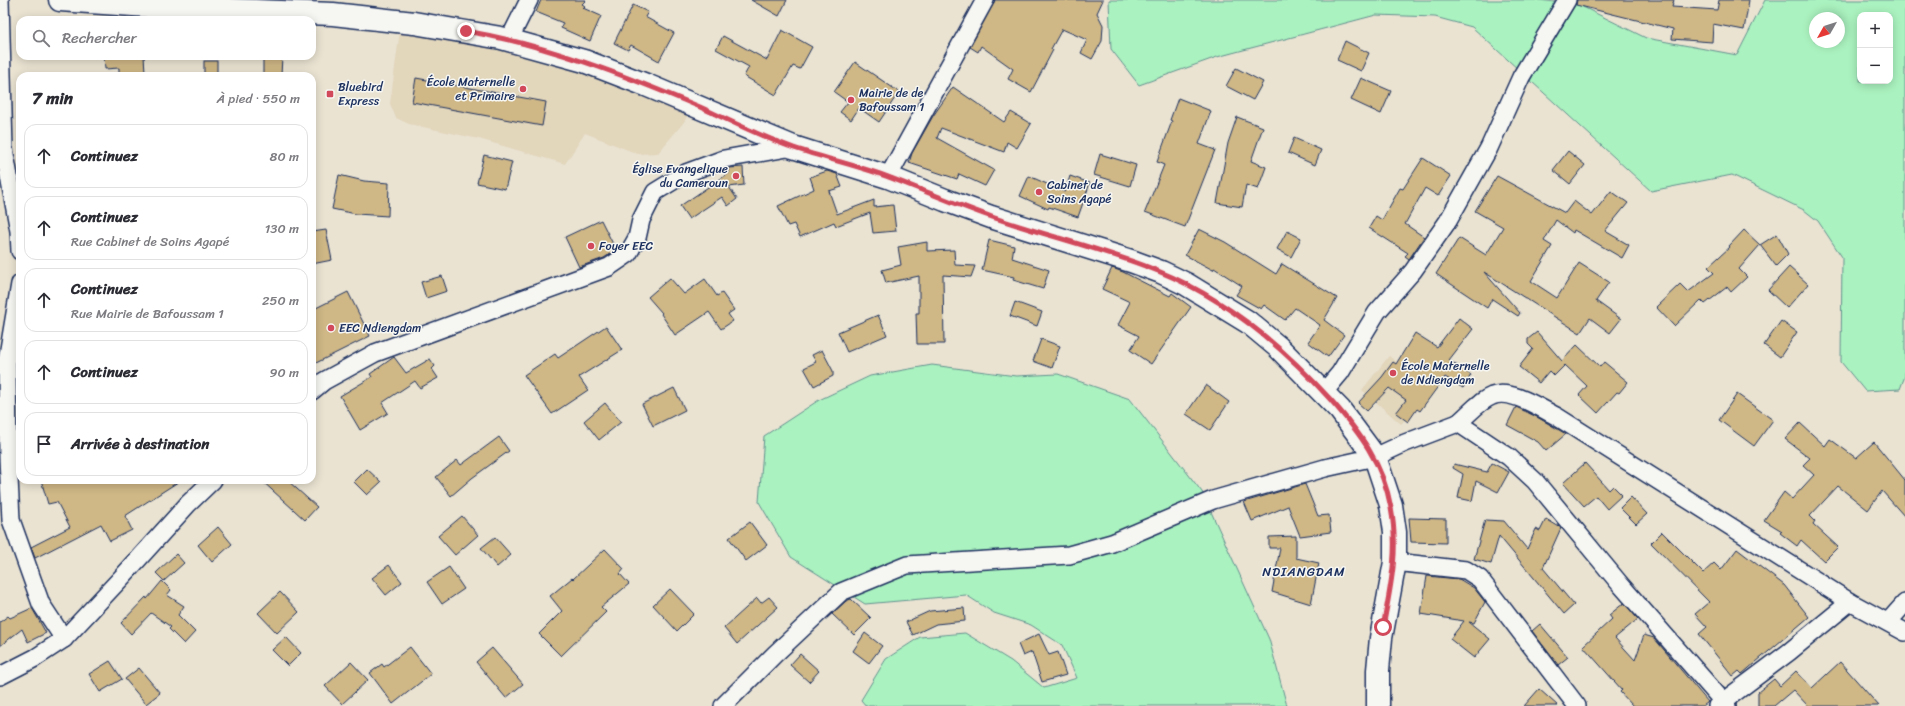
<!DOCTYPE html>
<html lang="fr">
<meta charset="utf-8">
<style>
:root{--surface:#fff;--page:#f2f2f3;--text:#2b2b33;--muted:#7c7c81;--line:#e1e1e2}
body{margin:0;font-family:Sriracha,sans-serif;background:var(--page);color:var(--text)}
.controls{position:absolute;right:12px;top:12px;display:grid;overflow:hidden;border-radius:8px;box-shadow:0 2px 10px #0003}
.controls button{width:36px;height:36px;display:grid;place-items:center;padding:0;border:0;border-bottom:1px solid var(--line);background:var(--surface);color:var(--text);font:20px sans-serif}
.compass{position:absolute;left:1809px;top:12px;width:36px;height:36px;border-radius:50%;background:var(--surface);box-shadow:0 2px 10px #0003;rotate:231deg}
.stop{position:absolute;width:12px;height:12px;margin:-9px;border:3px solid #d1495b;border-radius:50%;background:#fff}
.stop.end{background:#d1495b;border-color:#fff;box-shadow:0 1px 4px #0008}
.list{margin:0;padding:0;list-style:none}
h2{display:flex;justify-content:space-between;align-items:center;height:52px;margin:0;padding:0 16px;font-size:17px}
h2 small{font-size:13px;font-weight:400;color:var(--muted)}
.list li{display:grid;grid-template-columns:26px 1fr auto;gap:12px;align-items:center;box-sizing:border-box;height:64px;margin:0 8px 8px;padding:0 8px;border:1px solid var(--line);border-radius:12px}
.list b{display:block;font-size:15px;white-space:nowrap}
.list p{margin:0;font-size:13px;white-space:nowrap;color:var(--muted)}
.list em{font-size:13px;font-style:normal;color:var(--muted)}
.icon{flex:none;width:22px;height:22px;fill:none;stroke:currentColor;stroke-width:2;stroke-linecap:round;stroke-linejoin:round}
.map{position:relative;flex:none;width:1905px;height:706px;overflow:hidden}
.search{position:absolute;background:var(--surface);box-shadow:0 2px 10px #0003;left:16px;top:16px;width:300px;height:44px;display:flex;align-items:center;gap:10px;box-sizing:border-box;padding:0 14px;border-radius:12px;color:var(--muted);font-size:15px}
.panel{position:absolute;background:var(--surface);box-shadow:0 2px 10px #0003;left:16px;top:72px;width:300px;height:412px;border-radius:12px}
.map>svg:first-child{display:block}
</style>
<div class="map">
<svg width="1905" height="706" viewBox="0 0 1905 706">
<rect width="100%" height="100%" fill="#eae3d2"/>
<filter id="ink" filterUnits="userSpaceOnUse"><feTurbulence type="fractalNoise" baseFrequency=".025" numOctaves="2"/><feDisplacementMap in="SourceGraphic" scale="8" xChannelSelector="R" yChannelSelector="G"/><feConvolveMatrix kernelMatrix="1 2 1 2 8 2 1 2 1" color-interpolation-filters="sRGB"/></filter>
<g filter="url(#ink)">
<g fill="#e2d6bb">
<polygon points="400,30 519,46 693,105 684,122 658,153 638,154 585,133 565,164 479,139 409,124 396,118 390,104"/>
<polygon points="1389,356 1434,392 1401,424 1362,390"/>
</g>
<g fill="#aaf2bf" stroke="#62908e" fill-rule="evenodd">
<path d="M1109,0H1539L1579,5L1646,38L1737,55L1765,0H1905V376L1900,389L1865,391L1841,362L1842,257L1818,221L1804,210L1732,175L1651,191L1472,27L1435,17L1376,15L1217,57L1139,85L1111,49ZM1860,15H1890V81H1860ZM1815,18H1839V42H1815Z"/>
<polygon points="932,365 1016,376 1058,374 1130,399 1202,492 1269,639 1287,706 866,706 861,700 886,659 920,637 965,633 1011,661 1044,688 1077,678 1062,645 1031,625 994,613 966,595 865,604 791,557 759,502 764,436 819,400 870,376"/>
</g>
<g fill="#cfb786" stroke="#1b2f5e">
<polygon points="541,0 586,0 582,4 585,6 583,8 601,16 590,41 561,28 563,23 536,12"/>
<polygon points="751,0 787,0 779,16"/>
<polygon points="995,0 1103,0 1097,13 1103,25 1102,41 1092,59 1081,53 1087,40 1062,29 1051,49 1053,50 1031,92 1008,79 1013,69 981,46 978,52 970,47"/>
<polygon points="1577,0 1674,0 1672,7 1717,10 1719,0 1749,0 1744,30 1713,24 1712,42 1672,39 1673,29 1576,5"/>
<polygon points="633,5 648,12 645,17 674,33 659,61 631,45 628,50 614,43"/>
<polygon points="782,30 812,47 800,69 793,66 776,95 744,76 749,67 716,49 723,36 767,60"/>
<polygon points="1345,41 1369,53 1361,71 1337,60"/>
<polygon points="104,56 144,56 145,72 119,73 119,68 105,69"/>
<polygon points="263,56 282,56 281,76 263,76"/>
<rect x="204" y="61" width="13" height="15"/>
<polygon points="855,62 899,92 879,122 859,108 851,120 840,112 848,102 834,92"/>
<polygon points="1236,68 1263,82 1253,100 1226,86"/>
<polygon points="416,78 546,102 542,126 412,102"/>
<polygon points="1361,78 1391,91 1381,114 1351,100"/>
<polygon points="953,87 1004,122 1011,112 1031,124 1017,148 1007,142 1004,152 941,128 937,138 994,170 985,186 959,174 957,179 909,163 912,153 933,116"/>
<polygon points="1178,98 1211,111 1199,144 1215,150 1185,227 1145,212 1164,165 1157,162 1172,121 1170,120"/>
<polygon points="1237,117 1263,127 1251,161 1266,167 1258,189 1246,185 1242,207 1217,203 1228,143"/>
<polygon points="1294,138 1321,150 1315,165 1288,153"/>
<polygon points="1568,151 1585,165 1570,184 1553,170"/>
<polygon points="1100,154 1136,165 1130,186 1094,175"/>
<polygon points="484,155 512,162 505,189 477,183"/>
<polygon points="1423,158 1451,176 1438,196 1425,188 1405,224 1424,237 1409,259 1405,256 1408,253 1369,228 1376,216 1382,220 1400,188 1403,189"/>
<polygon points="743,167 744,185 729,187 737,199 728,206 722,197 689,219 680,206 729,173 729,168"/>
<polygon points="827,171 837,174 842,187 829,191 837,214 874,200 874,207 893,205 896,231 873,233 870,213 836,226 834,222 800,237 794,224 788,226 778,206 814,189 810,177"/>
<polygon points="339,175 364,181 389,183 388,216 356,214 332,209"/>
<polygon points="1029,176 1065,192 1070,176 1090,183 1078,217 1049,207 1048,209 1020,196"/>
<polygon points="1497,176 1565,213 1574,201 1592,215 1611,191 1628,203 1605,231 1629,245 1622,258 1574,230 1573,233 1556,220 1544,241 1552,246 1531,281 1557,298 1579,263 1609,282 1596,301 1621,319 1610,333 1590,318 1580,333 1484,272 1520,313 1518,316 1492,299 1487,308 1436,274 1459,238 1486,255 1503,227 1475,211"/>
<polygon points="601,220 616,250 604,258 579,267 565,237"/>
<polygon points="1199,229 1225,242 1276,274 1282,264 1337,298 1324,320 1344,335 1328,357 1308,342 1320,325 1295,308 1285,320 1264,305 1261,309 1236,295 1242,286 1214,268 1213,270 1185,255"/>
<polygon points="326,230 332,260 312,264 312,232"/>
<polygon points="1744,230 1760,245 1739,269 1747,277 1731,292 1727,287 1705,304 1701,300 1674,326 1656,307 1680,284 1688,292 1714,273 1708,267 1730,247 1729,246"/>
<polygon points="1287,231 1301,238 1291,257 1277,249"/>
<polygon points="1777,234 1788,254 1776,266 1760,245"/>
<polygon points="989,240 1014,246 1012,258 1049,270 1043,289 1013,280 1014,277 982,270"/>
<polygon points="927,242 927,251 954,250 955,265 975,266 971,277 943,275 944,344 917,344 916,313 919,313 919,276 886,283 882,270 901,265 898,247"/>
<polygon points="1789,267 1808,284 1787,308 1768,290"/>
<polygon points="1112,268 1123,272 1170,296 1172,293 1191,307 1151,364 1130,350 1139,336 1118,325 1130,302 1102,289"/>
<polygon points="442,276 447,291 426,298 421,282"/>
<polygon points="670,278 684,294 705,279 717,296 722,293 734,310 728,314 733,321 721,329 709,312 675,335 661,314 662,313 648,297"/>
<polygon points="348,292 370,336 312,365 312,310"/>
<polygon points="1015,302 1042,312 1037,326 1010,316"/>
<polygon points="878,315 887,335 847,352 838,332"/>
<polygon points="1459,318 1473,329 1449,360 1471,375 1463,388 1445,377 1420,411 1417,409 1408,422 1396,413 1406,400 1389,388 1367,411 1358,403 1382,377 1393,362 1396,364 1415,333 1437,347"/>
<polygon points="1781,321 1797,332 1780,357 1764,345"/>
<polygon points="606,326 622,350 579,377 588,390 552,414 524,375 555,354 558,358"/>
<polygon points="1537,332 1562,361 1577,345 1600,367 1604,362 1628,382 1619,393 1617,392 1598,413 1579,395 1587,386 1565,365 1554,376 1549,371 1539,383 1519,367 1533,349 1528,344 1528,339"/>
<polygon points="1041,339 1060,346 1052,368 1033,361"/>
<polygon points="822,350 833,371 833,376 814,386 804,368 816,362 812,355"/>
<polygon points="394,357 406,373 430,359 435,366 432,369 438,378 420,388 415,381 382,403 388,413 360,430 340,396 372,377 370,374"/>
<polygon points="1206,385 1229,402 1210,430 1186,414"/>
<polygon points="674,388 685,410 653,426 642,404"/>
<polygon points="1737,394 1773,420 1754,446 1719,420"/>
<polygon points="605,403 621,422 599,440 584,421"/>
<polygon points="1516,407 1537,417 1566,434 1546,451 1538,442 1507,425"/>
<polygon points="1800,423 1825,446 1830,439 1856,458 1874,442 1905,480 1905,517 1882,491 1868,510 1838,486 1810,516 1815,521 1813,524 1838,547 1824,561 1801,540 1797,546 1780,533 1782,531 1764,520 1784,492 1792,499 1814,475 1803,465 1810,458 1785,439"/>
<polygon points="499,437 509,451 472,478 451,496 436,477 457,460 461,465"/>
<polygon points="1492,463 1509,472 1498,492 1476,481 1472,501 1458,498 1463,474 1453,468 1454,464 1487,472"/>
<polygon points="1585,463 1609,490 1613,486 1622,495 1607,509 1596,496 1584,506 1563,483"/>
<polygon points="367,469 381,482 367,495 354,482"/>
<polygon points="41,480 181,480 125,516 132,530 110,541 101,524 35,558 31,547 70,527 57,502 48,504"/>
<polygon points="261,480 287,480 317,507 305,520"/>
<polygon points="1305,484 1318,516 1329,515 1331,532 1300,536 1288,506 1252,521 1244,502"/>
<polygon points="1631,497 1647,514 1636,524 1620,508"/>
<polygon points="462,516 478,535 455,555 438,536"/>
<polygon points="1409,518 1446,519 1446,543 1411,542"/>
<polygon points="1546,519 1561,528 1543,568 1574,605 1564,614 1499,536 1491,564 1474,559 1485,520 1504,521 1527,549 1536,529 1540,531"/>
<polygon points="750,522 767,545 746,561 729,538"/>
<polygon points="218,527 232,544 212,562 198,545"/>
<polygon points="1662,532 1703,573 1714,563 1721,570 1737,549 1784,585 1809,617 1742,674 1739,671 1733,676 1699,634 1707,627 1695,614 1709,602 1651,543"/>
<polygon points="1296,536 1296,558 1319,563 1311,604 1272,592 1280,548 1269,548 1269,537"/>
<polygon points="495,537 511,555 497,567 481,548"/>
<polygon points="605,549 624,569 620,574 629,584 601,607 606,612 561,656 539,634 562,611 550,596 572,578 573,579"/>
<polygon points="176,554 184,563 164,581 156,573"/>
<polygon points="389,565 402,582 386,595 372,578"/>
<polygon points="449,567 464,589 442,604 427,582"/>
<polygon points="1427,576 1459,579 1474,588 1485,602 1474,623 1469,622 1490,639 1474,658 1450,639 1464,621 1421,614"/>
<polygon points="162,581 171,590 167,595 184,606 178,615 195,632 184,644 169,629 171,627 151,613 131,634 121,623 146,597 147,599"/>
<polygon points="670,589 694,614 677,631 653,605"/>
<polygon points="280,592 299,612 277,633 258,613"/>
<polygon points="769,597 778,607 737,644 724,628 757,598 761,603"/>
<polygon points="851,599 871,618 854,635 832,614 846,601"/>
<polygon points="1624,603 1638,619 1615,638 1635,660 1644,635 1654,638 1708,702 1703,706 1633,706 1620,692 1622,690 1583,646 1612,619 1609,615"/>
<polygon points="32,608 46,633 28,642 22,629 0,646 0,622 8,616 10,618"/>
<polygon points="964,608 965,621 936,624 913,635 906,622 930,611"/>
<polygon points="1540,624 1568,657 1558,665 1532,631"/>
<polygon points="865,633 882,646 869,663 853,651"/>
<polygon points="1039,634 1049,655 1058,652 1066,675 1042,682 1032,652 1023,656 1018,644"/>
<polygon points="286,637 301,653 288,666 272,650"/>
<polygon points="410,647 431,674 393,704 370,673 382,664 384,667"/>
<polygon points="492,648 523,684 506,698 476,662"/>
<polygon points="800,654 819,671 809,682 790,665"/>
<polygon points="110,661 122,679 100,692 89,674"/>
<polygon points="351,662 368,680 342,704 325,686"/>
<polygon points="1840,662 1879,706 1808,706 1793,690 1774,706 1758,706 1758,692 1774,679 1780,686 1796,671 1812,688"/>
<polygon points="139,668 160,693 146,704 125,679"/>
<polygon points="1539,689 1558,706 1524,706"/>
</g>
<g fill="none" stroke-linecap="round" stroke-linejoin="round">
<g stroke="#1b2f5e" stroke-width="20">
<g id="street">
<polyline points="0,0 4,149 19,231 20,251"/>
<polyline points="509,40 529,0"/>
<polyline points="888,177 985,0"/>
<polyline points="20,284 7,361 8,457 11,520 41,604 64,639"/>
<polyline points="312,391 324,381 375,353 609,267 628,254 637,238 641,220 655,192 686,173 724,159 793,147"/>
<polyline points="1324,392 1340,373 1377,312 1413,271 1448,221 1489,148 1521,77 1567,0"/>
<path d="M1458,423C1468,415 1479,401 1492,396C1510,388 1540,408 1556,416L1850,602L1905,632"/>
<polyline points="1395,562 1466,570 1480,579 1577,706"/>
<polyline points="1888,622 1905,603"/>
<polyline points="0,676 35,658 64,639 123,576 188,504 213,480"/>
<polyline points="723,706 775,654 841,592 907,565 1069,555 1112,543 1213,500 1325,468 1375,457 1405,443 1458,423 1509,457 1535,481 1620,584 1727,706"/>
<polyline points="1717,706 1789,652 1850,602"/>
</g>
</g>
<g stroke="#1b2f5e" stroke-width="25">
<polyline id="secondary" points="60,0 177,8 333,14 414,23 501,38 584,61 646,85 793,147 888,177 945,200 991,217 1131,261 1161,272 1186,284 1248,322 1278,347 1340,410 1375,457 1391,505 1395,532 1395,562 1381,638 1378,670 1378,706"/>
</g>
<use href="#street" stroke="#f6f6f2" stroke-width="17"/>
<use href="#secondary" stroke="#f6f6f2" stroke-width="22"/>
</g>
</g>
<g fill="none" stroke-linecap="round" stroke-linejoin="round" filter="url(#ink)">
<path stroke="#d1495b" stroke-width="5" d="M466,31C547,45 624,75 700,107C731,121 761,137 794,148C826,159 860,166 891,178C925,191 958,205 992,217C1047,236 1104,249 1158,271C1225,298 1282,346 1330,399C1360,433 1383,463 1391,508C1399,550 1391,585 1383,627"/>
</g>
<g fill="#d1495b" stroke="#f6f6f2" stroke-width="1.5">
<circle cx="523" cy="89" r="4"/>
<rect x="326" y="90" width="8" height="8" rx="2"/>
<circle cx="851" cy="100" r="4"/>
<circle cx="736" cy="176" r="4"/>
<circle cx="1039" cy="192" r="4"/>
<circle cx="591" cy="246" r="4"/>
<circle cx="331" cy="328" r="4"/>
<circle cx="1393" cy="373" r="4"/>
</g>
<g text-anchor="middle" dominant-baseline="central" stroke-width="3" stroke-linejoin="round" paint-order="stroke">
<g font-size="12" fill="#1b2f5e" stroke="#f6f6f2" text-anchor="start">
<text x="515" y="82" text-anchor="end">École Maternelle<tspan x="515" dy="14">et Primaire</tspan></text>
<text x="338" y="87">Bluebird<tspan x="338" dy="14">Express</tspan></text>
<text x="859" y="93">Mairie de de<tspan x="859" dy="14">Bafoussam 1</tspan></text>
<text x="728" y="169" text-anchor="end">Église Evangelique<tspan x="728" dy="14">du Cameroun</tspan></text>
<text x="1047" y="185">Cabinet de<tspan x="1047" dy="14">Soins Agapé</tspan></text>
<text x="599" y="246">Foyer EEC</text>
<text x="339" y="328">EEC Ndiengdam</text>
<text x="1401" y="366">École Maternelle<tspan x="1401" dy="14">de Ndiengdam</tspan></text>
</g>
<g font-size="13" letter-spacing="1" fill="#1b2f5e" stroke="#f6f6f2">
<text x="1304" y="571">NDIANGDAM</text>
</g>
</g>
</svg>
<div class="controls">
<button>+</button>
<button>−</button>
</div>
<svg class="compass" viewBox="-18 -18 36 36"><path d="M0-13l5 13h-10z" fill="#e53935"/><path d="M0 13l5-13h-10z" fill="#7c7c81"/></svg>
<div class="stop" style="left:1383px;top:627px"></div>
<div class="stop end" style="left:466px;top:31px"></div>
<div class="search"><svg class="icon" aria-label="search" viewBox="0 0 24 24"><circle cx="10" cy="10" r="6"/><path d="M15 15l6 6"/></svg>Rechercher</div>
<section class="panel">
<h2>7 min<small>À pied · 550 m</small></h2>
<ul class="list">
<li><svg class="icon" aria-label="ahead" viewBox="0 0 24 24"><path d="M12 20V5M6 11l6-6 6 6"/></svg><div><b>Continuez</b></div><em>80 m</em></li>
<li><svg class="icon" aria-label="ahead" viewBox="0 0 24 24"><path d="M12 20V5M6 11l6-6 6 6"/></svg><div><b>Continuez</b><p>Rue Cabinet de Soins Agapé</p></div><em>130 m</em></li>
<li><svg class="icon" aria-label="ahead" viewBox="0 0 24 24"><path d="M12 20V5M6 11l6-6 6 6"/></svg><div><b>Continuez</b><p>Rue Mairie de Bafoussam 1</p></div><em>250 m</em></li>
<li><svg class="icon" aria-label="ahead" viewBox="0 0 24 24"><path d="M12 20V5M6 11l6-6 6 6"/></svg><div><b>Continuez</b></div><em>90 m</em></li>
<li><svg class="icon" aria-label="arrive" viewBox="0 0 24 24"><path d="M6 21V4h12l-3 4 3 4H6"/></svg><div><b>Arrivée à destination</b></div></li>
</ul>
</section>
</div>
